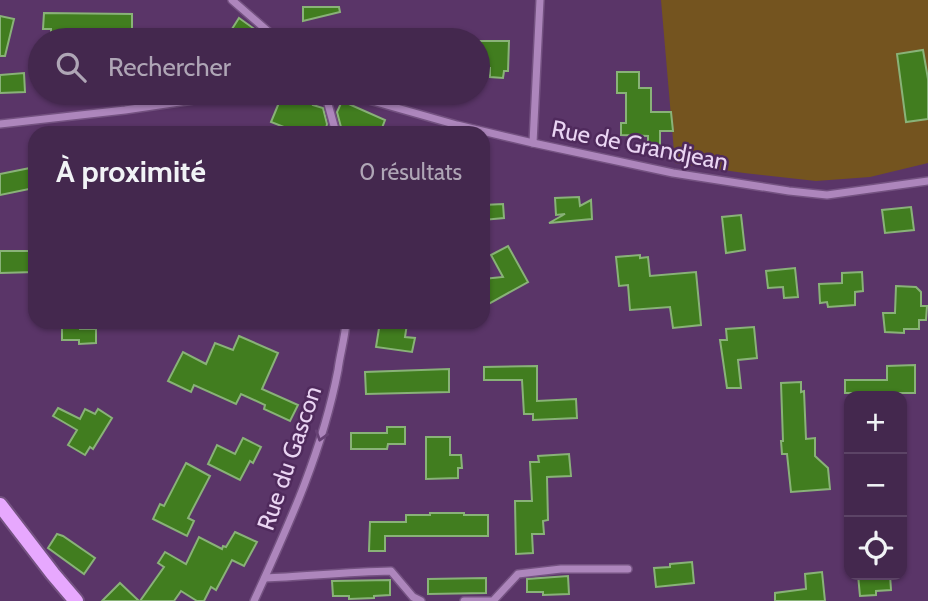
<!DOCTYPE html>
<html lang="fr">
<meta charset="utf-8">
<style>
:root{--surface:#44284e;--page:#4e3458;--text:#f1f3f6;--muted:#afa6b6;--line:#5c4466}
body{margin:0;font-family:Cabin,sans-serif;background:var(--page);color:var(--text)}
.controls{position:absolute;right:21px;bottom:21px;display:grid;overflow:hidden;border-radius:14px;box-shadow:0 2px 5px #0004}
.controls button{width:63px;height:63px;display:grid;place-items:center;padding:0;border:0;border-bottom:2px solid var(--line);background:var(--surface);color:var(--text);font:35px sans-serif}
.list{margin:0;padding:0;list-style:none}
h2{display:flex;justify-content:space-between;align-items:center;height:91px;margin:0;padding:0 28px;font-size:30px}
h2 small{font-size:23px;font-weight:400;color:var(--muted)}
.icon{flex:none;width:38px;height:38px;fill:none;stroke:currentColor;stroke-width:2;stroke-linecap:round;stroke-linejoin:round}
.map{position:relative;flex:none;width:928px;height:601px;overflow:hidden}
.search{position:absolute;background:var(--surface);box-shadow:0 2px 5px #0004;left:28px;top:28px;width:462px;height:77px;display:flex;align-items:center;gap:18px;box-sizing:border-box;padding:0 24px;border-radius:38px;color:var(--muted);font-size:26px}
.panel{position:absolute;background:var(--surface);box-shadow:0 2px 5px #0004;left:28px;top:126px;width:462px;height:203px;border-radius:21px}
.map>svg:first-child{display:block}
</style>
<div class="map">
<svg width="928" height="601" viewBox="0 0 928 601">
<rect width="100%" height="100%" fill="#5a3568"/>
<polygon fill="#74541f" points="661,0 928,0 928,163 870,177 816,181 744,173 675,163"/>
<g fill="#417d1f" stroke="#89b278" stroke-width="2">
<polygon points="303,7 339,7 340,12 303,21"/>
<polygon points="44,13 132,14 132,40 111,40 111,32 64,32 59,40 56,34 51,34 51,29 43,29"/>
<polygon points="0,16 14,19 5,56 0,56"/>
<polygon points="239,18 260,33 255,40 225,40"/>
<polygon points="478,41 509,41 508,71 504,71 503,78 490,77 490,68 482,68 483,56 478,56"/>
<polygon points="923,50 928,79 928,119 906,122 897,54"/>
<polygon points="617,72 639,72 639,88 651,88 651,112 671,112 673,131 660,131 660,146 648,146 648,136 621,135 621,123 626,123 626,93 617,93"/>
<polygon points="24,73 25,92 0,93 0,75"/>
<polygon points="283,93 317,93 313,105 323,108 327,124 325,133 299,133 271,122"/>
<polygon points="342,101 385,120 380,133 346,133 342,131 337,112"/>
<polygon points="30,168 34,188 0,195 0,174"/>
<polygon points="579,197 580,206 591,200 592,219 549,223 565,214 556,215 555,198"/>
<polygon points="503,204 504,218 483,220 483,205"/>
<polygon points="911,207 914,230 885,233 882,210"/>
<polygon points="741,215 745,250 726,253 722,217"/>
<polygon points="508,246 528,282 483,307 483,279 503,277 491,255"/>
<polygon points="0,251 35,251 35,272 0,273"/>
<polygon points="640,255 640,258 648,257 650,276 696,272 701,325 673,328 670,307 630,310 628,285 619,286 616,257"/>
<polygon points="795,268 798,297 784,298 783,287 768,288 766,271"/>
<polygon points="862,272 863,291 855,292 855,305 828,307 827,302 820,303 819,284 842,283 842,273"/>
<polygon points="896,286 916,287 921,292 921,306 927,306 926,320 919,320 919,329 904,329 904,333 885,332 883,313 895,313"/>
<polygon points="62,322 80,322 80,329 96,329 96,343 79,344 79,340 62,340"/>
<polygon points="380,322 407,324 405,337 415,338 412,352 376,347"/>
<polygon points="754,327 757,358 738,360 741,388 727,388 720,340 727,340 726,329"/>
<polygon points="239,336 278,353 262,389 298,405 290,421 264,409 265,405 241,394 236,404 194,385 191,392 168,381 183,352 206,364 215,343 233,350"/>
<polygon points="915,365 915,393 845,393 845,380 887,380 887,366"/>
<polygon points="537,366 537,401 576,399 577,418 533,420 533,414 524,414 522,380 484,380 484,367"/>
<polygon points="449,369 449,392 366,394 365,372"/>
<polygon points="801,382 801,392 804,391 806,439 815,438 815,456 828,468 830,489 791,492 787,454 782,454 781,441 783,441 781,383"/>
<polygon points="58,408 80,419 85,409 95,414 98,409 112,418 93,449 90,447 85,455 68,445 77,430 53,416"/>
<polygon points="387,427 405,427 405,444 388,444 387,449 351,449 351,433 387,433"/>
<polygon points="426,437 450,437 450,455 461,455 462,468 458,468 458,478 426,479"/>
<polygon points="243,438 261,447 253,463 250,461 240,480 208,464 217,445 235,454"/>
<polygon points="569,454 571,476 547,477 548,520 543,521 544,534 532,534 533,553 516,554 515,501 532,501 530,462 539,462 538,456"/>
<polygon points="186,463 210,476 188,518 194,521 187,536 153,519 160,504 164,506"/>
<polygon points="430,513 464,513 464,515 488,515 488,536 385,536 385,551 369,551 370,522 406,522 406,515 430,515"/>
<polygon points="235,532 257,542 244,566 232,560 216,590 211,587 204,601 197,601 181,591 174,601 140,601 164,567 158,563 165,552 186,564 199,537 222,549 223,546 226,547"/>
<polygon points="57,534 63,536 95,558 84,574 48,548"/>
<polygon points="692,562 694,583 656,587 654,568 670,567 670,564"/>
<polygon points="822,572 825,601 775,601 775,593 806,589 805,574"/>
<polygon points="858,575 890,575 891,590 876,591 876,595 860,596"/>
<polygon points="568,576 569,594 543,595 543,592 527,592 527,579"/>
<polygon points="486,578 486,593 428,594 428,579"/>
<polygon points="390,580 390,595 374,596 374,598 349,599 349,596 333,596 332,581"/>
<polygon points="120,583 139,601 102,601"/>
</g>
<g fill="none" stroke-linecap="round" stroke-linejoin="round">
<g stroke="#745281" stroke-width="10">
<g id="street">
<polyline points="232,0 278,40"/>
<polyline points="325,93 336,133"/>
<polyline points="351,93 362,98 457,125 533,143 673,173 789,191 827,195 928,181"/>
<polyline points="0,124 125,110 241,93"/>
<polyline points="533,143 540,0"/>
<path d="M265,578C307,576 349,572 391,571L413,597L421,601"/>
<path d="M254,601C289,524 322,453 338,370C340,354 345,338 346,322"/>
<polyline points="464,601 493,601 518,574 561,569 628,569"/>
</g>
</g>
<g stroke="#745281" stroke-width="18">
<polyline id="secondary" points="0,505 53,574 76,601"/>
</g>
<use href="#street" stroke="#ad86bc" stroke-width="7"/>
<use href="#secondary" stroke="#e7a8fe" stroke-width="14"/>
</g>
<defs><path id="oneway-chevron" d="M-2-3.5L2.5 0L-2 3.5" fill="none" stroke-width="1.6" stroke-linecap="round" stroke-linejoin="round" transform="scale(1.75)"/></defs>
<use stroke="#664174" href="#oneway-chevron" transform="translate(321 436) rotate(107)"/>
<g text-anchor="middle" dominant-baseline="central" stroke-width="5" stroke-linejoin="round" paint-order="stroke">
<g font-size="24" fill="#ead5f3" stroke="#4f2a5c">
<text transform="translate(640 145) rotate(11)">Rue de Grandjean</text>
<text transform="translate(289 458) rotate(-71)">Rue du Gascon</text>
</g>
</g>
</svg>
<div class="controls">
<button>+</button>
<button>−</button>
<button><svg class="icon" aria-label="locate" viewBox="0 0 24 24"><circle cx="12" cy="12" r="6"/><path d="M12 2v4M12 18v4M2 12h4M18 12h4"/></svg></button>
</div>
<div class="search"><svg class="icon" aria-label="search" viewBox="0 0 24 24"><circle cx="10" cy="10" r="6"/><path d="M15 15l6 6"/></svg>Rechercher</div>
<section class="panel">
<h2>À proximité<small>0 résultats</small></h2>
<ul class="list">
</ul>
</section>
</div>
